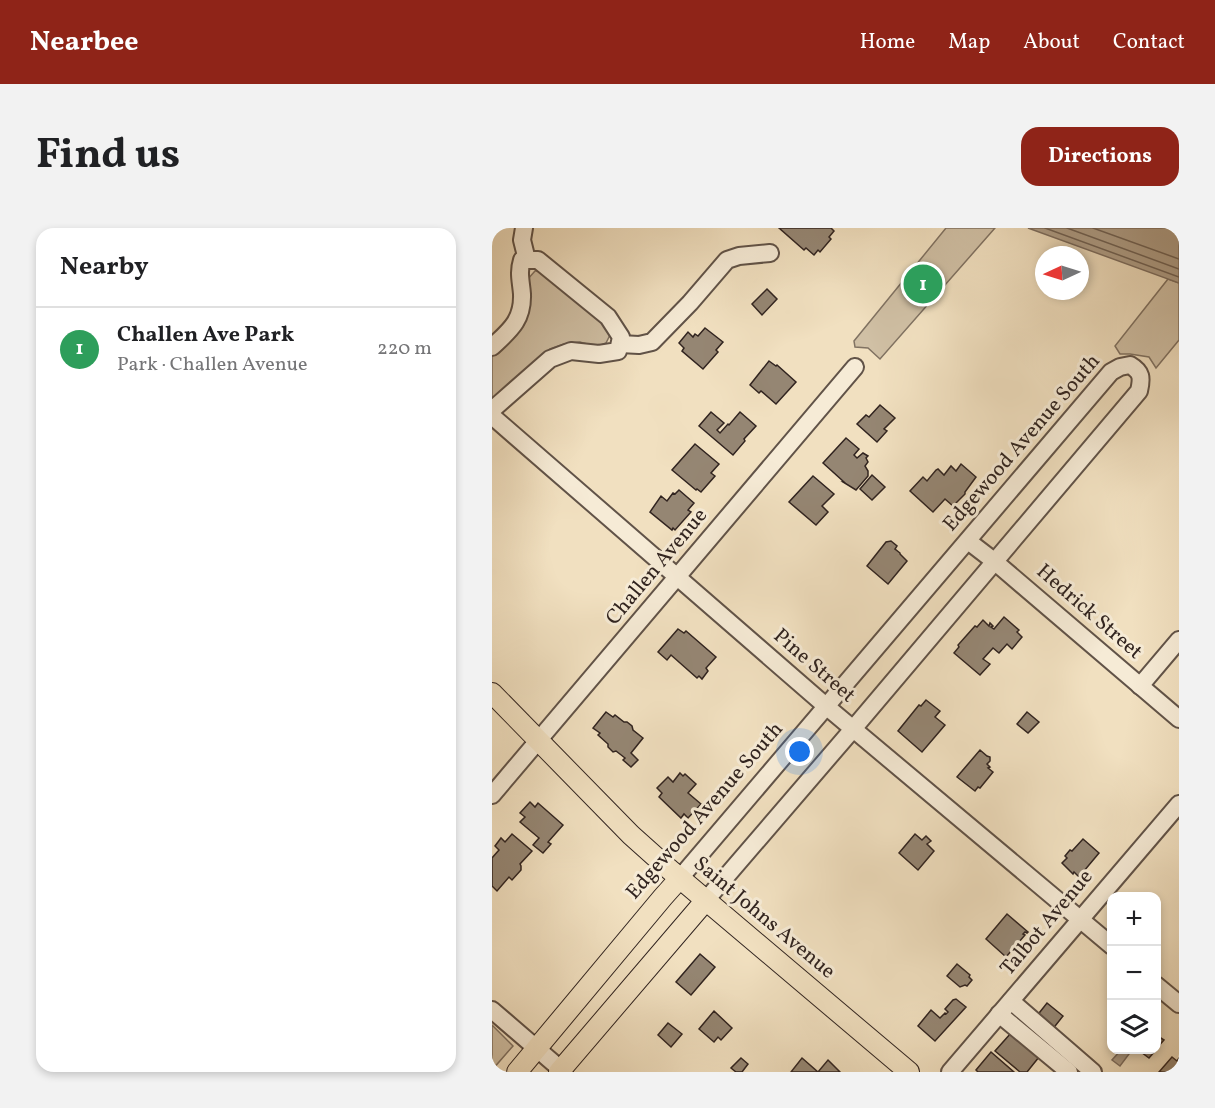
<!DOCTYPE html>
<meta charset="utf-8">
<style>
:root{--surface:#fff;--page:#f2f2f2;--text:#202124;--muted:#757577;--line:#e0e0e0;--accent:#8f2418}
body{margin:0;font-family:Vollkorn,serif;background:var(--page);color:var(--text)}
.controls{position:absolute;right:18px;bottom:18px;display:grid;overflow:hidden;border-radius:12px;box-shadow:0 3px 9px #0003}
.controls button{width:54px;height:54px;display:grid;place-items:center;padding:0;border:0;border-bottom:2px solid var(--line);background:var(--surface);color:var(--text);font:30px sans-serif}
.compass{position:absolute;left:543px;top:18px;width:54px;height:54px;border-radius:50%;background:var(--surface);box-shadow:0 3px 9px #0003;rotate:266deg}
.you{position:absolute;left:308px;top:524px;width:21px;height:21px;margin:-15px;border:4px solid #fff;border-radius:50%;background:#1a73e8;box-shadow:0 0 0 9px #1a73e833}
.badge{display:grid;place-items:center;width:39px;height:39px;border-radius:50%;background:var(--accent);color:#fff;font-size:20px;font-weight:700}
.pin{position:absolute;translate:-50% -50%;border:3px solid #fff;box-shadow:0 2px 6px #0006}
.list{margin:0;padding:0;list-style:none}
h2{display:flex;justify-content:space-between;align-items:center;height:78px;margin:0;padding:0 24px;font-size:26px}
h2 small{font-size:20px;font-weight:400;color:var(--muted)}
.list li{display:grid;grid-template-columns:39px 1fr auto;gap:18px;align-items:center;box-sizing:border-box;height:84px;padding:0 24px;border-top:2px solid var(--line)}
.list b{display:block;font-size:22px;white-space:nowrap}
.list p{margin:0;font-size:20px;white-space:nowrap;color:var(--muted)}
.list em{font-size:20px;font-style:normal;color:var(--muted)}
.icon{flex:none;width:33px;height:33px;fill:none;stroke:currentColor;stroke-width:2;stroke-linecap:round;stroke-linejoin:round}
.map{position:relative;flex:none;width:687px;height:844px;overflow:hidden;border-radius:18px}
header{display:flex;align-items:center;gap:36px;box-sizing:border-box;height:84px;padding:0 30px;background:var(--accent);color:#fff}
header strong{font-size:28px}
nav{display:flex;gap:33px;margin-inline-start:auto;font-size:21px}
.intro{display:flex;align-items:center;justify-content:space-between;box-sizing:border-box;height:144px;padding:0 36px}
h1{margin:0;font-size:42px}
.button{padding:15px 27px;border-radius:18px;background:var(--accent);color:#fff;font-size:21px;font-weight:700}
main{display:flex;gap:36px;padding:0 36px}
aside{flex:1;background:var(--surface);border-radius:18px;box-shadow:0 3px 9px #0003}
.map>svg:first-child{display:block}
</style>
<header>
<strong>Nearbee</strong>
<nav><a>Home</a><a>Map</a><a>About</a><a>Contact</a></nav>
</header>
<div class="intro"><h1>Find us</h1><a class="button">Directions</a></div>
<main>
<aside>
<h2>Nearby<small></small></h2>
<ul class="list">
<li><span class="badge" style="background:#2e9e5b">1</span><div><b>Challen Ave Park</b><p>Park · Challen Avenue</p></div><em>220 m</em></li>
</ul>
</aside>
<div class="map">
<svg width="687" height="844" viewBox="0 0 687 844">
<rect width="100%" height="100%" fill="#f1e0c0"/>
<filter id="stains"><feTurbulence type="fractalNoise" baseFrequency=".00333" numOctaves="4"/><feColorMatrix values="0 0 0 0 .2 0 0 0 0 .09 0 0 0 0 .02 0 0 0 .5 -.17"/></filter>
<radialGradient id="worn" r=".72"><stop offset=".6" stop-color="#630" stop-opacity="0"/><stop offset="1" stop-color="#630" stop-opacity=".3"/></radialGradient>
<g fill="#d0c0a5" stroke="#807262" stroke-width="1.5">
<polygon points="454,0 503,0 388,131 376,120 363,119 362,113"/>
<polygon points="53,42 115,100 118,107 114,115 105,119 88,114 72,116 58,121 0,176 0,128 32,97 37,68 35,52 43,43"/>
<polygon points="676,51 687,55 687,112 664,140 657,129 638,126 628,126 623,118"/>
<polygon points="0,797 21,818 0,842"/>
</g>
<g fill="#b0a08a" stroke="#7d6e60" stroke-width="1.5">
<polygon points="536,0 687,0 687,55"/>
<polygon points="629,822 637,822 637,826 628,838 620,832"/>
</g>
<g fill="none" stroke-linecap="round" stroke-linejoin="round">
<g stroke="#706255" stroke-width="1.5">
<polyline points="553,0 687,49"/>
<polyline points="575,0 687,41"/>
<polyline points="601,0 687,31"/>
</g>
</g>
<g fill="#958673" stroke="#312420" stroke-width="1.5">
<polygon points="287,0 339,0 342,3 337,9 339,11 328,24 326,22 322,27 314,20 312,22"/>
<polygon points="275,61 285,71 270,87 260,76"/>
<polygon points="213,100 231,114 224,122 226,124 211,141 190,123 192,120 187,115 196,104 201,109 203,106 206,108"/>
<polygon points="277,133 284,138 285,137 304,154 284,176 269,163 267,165 258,157"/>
<polygon points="388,177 403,190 392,201 395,203 385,214 365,196 374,187 377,189"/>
<polygon points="219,184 232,195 225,202 228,205 236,196 237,197 248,184 264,198 252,211 253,213 241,227 207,198"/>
<polygon points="354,210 367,221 362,227 365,230 371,225 376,228 374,230 376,234 373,238 376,243 376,248 364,262 351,254 352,254 331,235"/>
<polygon points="203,216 227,236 219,245 223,248 209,264 205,261 204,262 180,242"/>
<polygon points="469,236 484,249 473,264 473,266 461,278 453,271 441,284 418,263 431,249 435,253 444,242 446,241 452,247 459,238 464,243"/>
<polygon points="380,247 393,259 380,272 368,261"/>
<polygon points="321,248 342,266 330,278 336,284 324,297 297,274"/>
<polygon points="187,262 202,275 196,282 199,284 183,302 181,300 180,302 158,284 169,268 175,273 181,265 183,266"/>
<polygon points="399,313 405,318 403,321 408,325 408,326 415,333 396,356 375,338 394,314"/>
<polygon points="512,389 527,402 525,404 530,409 520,421 515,416 507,425 501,420 491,431 498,436 488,447 462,425 467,419 466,417 483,398 485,399 491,392 497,398 498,395 501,398 499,399 502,401"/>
<polygon points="186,401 192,405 194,403 224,429 214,440 216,443 210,451 207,448 205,450 179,427 175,432 166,424"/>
<polygon points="434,472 448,483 443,489 453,497 430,524 406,503 427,477 429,478"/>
<polygon points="114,484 121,489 123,487 132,494 135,494 140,498 141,502 151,510 139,525 146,532 139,539 131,532 133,530 124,523 121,524 116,519 116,516 106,507 108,505 101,500"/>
<polygon points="535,484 547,494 536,505 525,496"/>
<polygon points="488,522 495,528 498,529 498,533 495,536 498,539 496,540 501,544 488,560 486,559 483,563 465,549"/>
<polygon points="188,545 191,548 193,546 204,556 196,565 209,576 196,590 192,586 189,590 167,569 170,565 165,560 176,549 181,554"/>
<polygon points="38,574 43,579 46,575 71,597 56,614 59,616 51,625 41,617 47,610 28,594 33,589 28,585"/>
<polygon points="20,606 40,623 28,636 29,638 29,642 20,652 17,649 5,663 0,658 0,630 7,622 3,618 9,610 13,614"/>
<polygon points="423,606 430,612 434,608 439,613 435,616 442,623 426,642 407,625"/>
<polygon points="591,611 607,625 587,649 582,644 581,646 570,635 575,630 573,628 578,622 580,623"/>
<polygon points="515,686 536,704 535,705 533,704 531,706 533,707 514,729 494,711"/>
<polygon points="208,726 223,739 199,767 184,754"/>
<polygon points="465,736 478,747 477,749 480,752 475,758 473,757 468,759 455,748"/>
<polygon points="464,771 474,779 443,813 426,798 439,782 448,790 453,785 454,786 456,784 453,781 461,772"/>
<polygon points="555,775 571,788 560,802 544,789"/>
<polygon points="222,783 240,800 229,812 226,809 222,814 207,801"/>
<polygon points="176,795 190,806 179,819 166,807"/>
<polygon points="519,805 547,829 535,844 528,844 503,823"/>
<polygon points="664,807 672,812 664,821"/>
<polygon points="652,822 664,822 657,830 649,824"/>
<polygon points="499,824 522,844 486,844 484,842"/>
<polygon points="680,829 685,833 687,830 687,844 667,844"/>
<polygon points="249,830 256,836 250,844 244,844 239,840"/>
<polygon points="310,830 326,844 299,844"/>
<polygon points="336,832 348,844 326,844"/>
</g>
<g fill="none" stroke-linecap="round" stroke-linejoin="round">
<g stroke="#615348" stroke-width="20">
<g id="minor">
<polyline points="32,0 30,12 35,32"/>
<polyline points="128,116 147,117 160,114 198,75 235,32 247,28 278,25"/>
<path d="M0,119C17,103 31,93 30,66C29,53 26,45 30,32H46L116,89L129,109L126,123L107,126L79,123L58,131L0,182"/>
<polyline points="0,188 335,479 620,718"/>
<polyline points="476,313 502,333 687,491"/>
<polyline points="648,458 687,412"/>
<polyline points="0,567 363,139"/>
<path d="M188,650L619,144L628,139L638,137C650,144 650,150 647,163L361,501L214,672"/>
<polyline points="664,757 687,776"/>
<polyline points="519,773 601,844"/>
<polyline points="0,782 72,844"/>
<polyline points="507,786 577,844"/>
<polyline points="458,844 687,576"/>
</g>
</g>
<g stroke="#312420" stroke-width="22">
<g id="major">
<polyline points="0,465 139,607 177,641 417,844"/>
<polyline points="25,844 171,669 188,650"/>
<polyline points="67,844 214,672"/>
</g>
</g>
<use href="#minor" stroke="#f6ebd6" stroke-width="16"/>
<use href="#major" stroke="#f1e0c0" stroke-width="20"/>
</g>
<g text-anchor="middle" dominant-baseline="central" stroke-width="6" stroke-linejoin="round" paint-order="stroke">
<g font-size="21" fill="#312420" stroke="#f6ebd6">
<text transform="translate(530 215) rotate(-49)">Edgewood Avenue South</text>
<text transform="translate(165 339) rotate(-50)">Challen Avenue</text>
<text transform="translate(597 384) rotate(41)">Hedrick Street</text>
<text transform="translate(322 438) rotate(41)">Pine Street</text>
<text transform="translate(213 583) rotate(-49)">Edgewood Avenue South</text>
<text transform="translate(272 690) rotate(40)">Saint Johns Avenue</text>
<text transform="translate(555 695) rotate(-50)">Talbot Avenue</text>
</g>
</g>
<rect width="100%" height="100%" filter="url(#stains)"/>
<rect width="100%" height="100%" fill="url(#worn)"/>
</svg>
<div class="controls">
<button>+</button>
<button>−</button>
<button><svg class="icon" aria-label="layers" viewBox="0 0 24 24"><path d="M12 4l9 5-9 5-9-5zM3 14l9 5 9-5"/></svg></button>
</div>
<svg class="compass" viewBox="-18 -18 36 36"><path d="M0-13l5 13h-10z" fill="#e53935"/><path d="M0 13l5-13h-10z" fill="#757577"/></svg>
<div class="you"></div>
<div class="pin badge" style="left:431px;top:56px;background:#2e9e5b">1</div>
</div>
</main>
